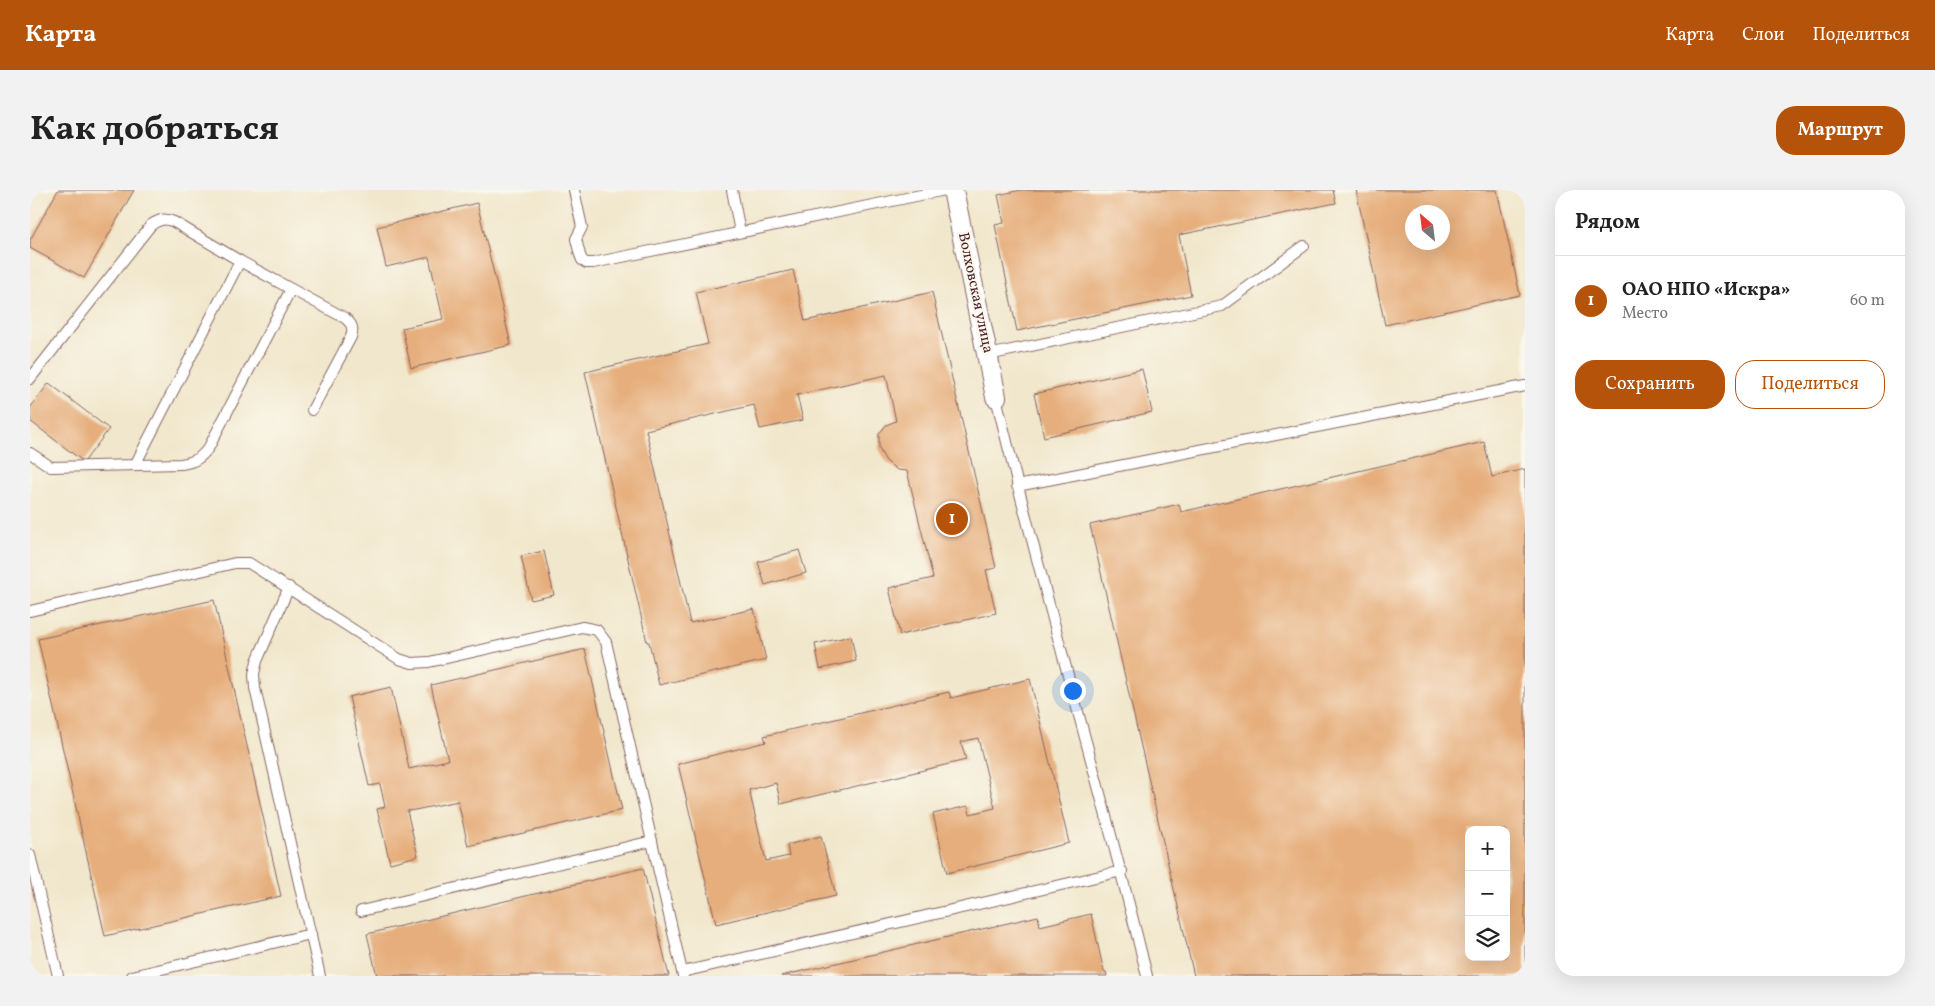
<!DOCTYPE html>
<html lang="ru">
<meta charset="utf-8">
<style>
:root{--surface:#fff;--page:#f2f2f2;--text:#222;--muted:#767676;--line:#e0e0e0;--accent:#b45309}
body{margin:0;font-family:Vollkorn,serif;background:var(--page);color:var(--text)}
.controls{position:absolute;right:15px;bottom:15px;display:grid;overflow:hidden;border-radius:10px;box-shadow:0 5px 20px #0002}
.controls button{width:45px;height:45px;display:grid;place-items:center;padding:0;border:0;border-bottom:1px solid var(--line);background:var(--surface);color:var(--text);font:25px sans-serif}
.compass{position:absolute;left:1375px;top:15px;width:45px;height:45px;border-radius:50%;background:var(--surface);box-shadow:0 5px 20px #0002;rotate:332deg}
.you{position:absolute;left:1042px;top:500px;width:18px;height:18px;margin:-12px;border:4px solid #fff;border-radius:50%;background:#1a73e8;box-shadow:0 0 0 8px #1a73e833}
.badge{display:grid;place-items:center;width:32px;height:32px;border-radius:50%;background:var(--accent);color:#fff;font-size:16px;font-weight:700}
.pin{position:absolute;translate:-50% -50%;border:2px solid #fff;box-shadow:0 1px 5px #0006}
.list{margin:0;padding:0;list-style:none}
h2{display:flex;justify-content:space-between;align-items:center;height:65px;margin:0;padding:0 20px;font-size:21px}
h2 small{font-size:16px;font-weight:400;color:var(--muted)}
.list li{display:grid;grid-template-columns:32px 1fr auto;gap:15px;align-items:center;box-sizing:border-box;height:90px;padding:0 20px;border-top:1px solid var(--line)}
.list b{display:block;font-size:19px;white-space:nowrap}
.list p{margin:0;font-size:16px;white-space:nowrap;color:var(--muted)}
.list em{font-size:16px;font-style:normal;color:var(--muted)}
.actions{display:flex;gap:10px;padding:15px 20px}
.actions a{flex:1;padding:11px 0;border:1px solid var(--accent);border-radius:20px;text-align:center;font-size:18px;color:var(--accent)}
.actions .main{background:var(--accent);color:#fff}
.icon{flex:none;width:28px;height:28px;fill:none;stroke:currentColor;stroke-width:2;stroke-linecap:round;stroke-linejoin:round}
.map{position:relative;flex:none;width:1495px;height:786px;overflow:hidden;border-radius:20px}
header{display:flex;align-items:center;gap:30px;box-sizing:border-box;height:70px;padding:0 25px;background:var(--accent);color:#fff}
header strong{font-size:24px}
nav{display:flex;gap:28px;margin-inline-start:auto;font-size:18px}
.intro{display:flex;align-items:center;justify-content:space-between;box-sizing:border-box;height:120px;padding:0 30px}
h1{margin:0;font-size:35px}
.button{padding:12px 22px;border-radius:20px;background:var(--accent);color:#fff;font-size:18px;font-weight:700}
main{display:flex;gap:30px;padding:0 30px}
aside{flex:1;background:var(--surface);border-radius:20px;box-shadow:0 5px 20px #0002}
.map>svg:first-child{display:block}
</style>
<header>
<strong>Карта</strong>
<nav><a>Карта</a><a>Слои</a><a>Поделиться</a></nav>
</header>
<div class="intro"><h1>Как добраться</h1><a class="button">Маршрут</a></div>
<main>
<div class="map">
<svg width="1495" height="786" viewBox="0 0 1495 786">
<rect width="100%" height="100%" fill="#fbf7ec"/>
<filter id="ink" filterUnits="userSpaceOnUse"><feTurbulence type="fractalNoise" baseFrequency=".02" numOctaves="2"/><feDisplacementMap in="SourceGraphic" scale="10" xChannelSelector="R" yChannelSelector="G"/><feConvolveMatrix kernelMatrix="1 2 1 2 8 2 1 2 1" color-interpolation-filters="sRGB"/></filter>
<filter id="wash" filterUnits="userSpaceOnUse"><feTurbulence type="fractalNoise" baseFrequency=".0096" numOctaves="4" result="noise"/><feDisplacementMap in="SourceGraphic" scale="20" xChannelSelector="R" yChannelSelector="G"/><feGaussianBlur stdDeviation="1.12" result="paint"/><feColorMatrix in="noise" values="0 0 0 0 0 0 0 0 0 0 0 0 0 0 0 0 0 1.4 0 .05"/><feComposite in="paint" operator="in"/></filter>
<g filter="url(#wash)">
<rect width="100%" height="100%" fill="#f1e7cc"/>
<g id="blocks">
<g fill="#e6ae7c" fill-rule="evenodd">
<polygon points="28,0 104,0 54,88 0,58 0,50"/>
<polygon points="991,0 1303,0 1306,13 1149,45 1161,105 987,141 965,35 974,33 968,5"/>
<path d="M1326,0H1467L1490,105L1355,135ZM1382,22H1412V52H1382Z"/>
<polygon points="447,13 481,155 381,178 372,138 413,129 399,67 356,77 347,37"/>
<polygon points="763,80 775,131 902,102 966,378 956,380 966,423 870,445 859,398 903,388 877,281 867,280 856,271 849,259 849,244 856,235 866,231 856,185 767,205 773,230 730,239 724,215 616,240 660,433 724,419 736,470 629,495 619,452 617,452 555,182 678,154 666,102"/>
<polygon points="1112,179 1122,222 1014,247 1004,204"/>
<polygon points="19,193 79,239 54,272 0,231 0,218"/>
<path d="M1454,252L1462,287L1495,279V786H1164L1060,335L1149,314L1151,322ZM1439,640H1476V767H1439Z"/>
<polygon points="769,360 776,383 735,395 728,372"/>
<polygon points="514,361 524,405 501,410 491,366"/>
<polygon points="184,410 251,706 75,746 8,449"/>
<polygon points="821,446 826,471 790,479 785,454"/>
<polygon points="555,459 592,620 438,656 428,611 385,620 377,621 388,666 360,673 347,619 355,617 350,594 339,596 319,507 361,497 379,579 418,570 401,495"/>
<polygon points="1000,489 1039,653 917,683 903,624 938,616 940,624 965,618 948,548 931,552 936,570 751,614 746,593 719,600 736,671 759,666 757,655 791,646 806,706 686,734 648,574 736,552 734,546 919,502 921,508"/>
<polygon points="613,678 639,786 347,786 337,744"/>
<polygon points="1061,724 1074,782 1076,782 1077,786 751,786 1008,726 1010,736"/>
</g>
</g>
</g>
<g filter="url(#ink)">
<use href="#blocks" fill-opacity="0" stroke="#846563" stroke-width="1"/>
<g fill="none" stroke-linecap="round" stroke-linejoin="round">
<g stroke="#846563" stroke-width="12">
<g id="lane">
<polyline points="544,0 552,37 546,49 550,65 552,70 556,73 563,73 915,0"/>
<polyline points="702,0 710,42"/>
<path d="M261,99L315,128C322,134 324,138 321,147L282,220"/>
<polyline points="958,165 1192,116 1274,56"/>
<path d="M0,189L121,35C130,29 135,28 144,32L210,71"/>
<path d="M966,207C1012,401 1070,592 1117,786"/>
<path d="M0,263L21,277L151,274C165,272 171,268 179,257L261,99L210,71L105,275"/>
<polyline points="987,296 1495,196"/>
<polyline points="259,397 227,471 224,484 225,498 290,786"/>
<polyline points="0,421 205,373 219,373 369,469 382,473 399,472 552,437 567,440 576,452 653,786"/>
<polyline points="0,665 28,786"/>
<polyline points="331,721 622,651"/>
<polyline points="652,782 1092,681"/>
<polyline points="102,786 281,744"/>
</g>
</g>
<g stroke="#846563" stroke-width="22">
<polyline id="street" points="923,0 966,207"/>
</g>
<use href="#lane" stroke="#fff" stroke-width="10"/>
<use href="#street" stroke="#fff" stroke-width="20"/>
</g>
</g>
<g text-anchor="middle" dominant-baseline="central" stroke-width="4.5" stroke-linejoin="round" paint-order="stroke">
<g font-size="15" fill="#4a1f2b" stroke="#fbf7ec">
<text transform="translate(945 103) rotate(78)">Волховская улица</text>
</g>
</g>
</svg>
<div class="controls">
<button>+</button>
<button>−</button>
<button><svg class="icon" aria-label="layers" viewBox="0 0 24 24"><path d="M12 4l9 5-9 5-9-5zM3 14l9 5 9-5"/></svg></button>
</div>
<svg class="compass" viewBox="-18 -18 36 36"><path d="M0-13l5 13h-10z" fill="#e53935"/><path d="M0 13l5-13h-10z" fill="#767676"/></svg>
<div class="you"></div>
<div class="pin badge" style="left:922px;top:329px">1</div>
</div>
<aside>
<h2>Рядом<small></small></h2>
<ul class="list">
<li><span class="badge">1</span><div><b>ОАО НПО «Искра»</b><p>Место</p></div><em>60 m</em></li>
</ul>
<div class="actions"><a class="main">Сохранить</a><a>Поделиться</a></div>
</aside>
</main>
